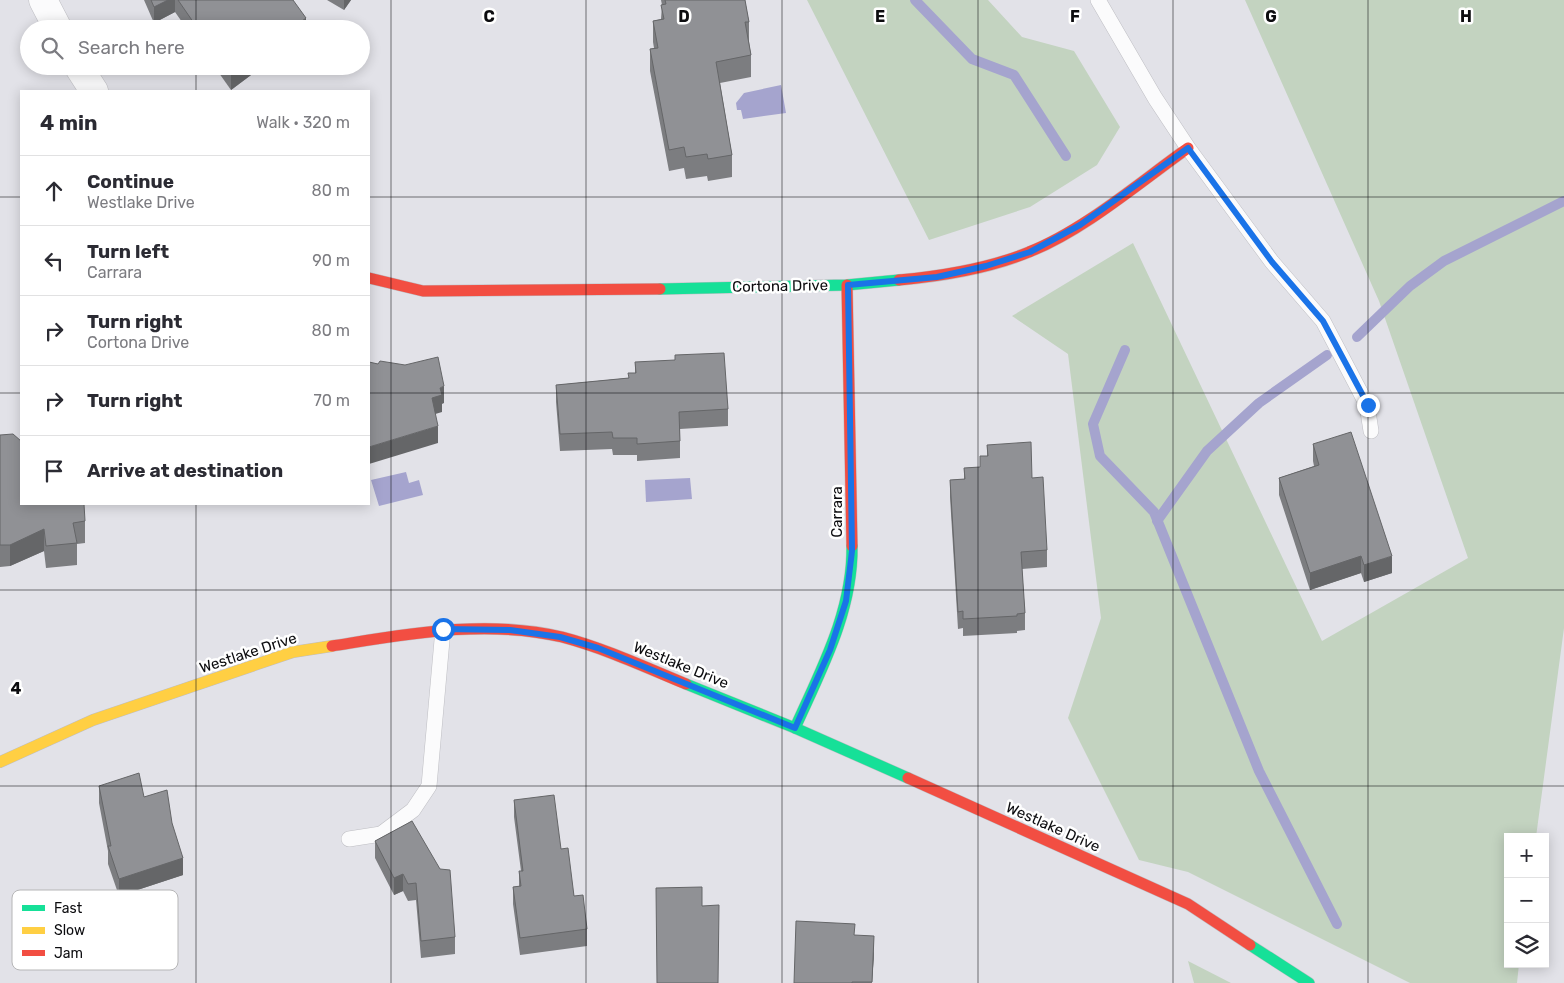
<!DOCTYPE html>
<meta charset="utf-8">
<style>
:root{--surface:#fff;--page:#f7f7f7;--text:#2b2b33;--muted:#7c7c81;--line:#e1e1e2}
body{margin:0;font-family:Rubik,sans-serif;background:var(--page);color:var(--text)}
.controls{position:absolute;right:15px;bottom:15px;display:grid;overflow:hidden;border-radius:0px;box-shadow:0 2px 12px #0003}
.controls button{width:45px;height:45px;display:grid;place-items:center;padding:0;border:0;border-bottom:1px solid var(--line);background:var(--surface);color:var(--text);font:25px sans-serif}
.stop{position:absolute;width:15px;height:15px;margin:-11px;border:4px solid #1a73e8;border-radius:50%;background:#fff}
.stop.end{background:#1a73e8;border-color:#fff;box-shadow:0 1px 5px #0008}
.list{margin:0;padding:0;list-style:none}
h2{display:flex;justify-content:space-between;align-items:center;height:65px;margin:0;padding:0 20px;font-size:21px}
h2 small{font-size:16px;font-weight:400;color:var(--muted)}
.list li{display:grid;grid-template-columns:32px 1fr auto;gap:15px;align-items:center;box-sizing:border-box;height:70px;padding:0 20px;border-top:1px solid var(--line)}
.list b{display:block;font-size:19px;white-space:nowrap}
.list p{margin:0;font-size:16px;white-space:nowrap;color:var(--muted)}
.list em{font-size:16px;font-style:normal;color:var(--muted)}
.icon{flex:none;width:28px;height:28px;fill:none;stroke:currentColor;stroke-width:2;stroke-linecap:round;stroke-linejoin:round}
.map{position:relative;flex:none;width:1564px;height:983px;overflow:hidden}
.search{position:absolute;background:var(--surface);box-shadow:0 2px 12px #0003;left:20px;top:20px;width:350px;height:55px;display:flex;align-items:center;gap:12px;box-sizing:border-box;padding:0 18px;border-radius:28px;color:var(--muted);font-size:19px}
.panel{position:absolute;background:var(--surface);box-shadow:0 2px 12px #0003;left:20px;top:90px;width:350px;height:415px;border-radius:0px}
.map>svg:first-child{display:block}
</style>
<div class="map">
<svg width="1564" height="983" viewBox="0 0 1564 983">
<rect width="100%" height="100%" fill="#e2e2e8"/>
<g fill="#c3d3c0">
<polygon points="807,0 988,0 1022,37 1074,51 1120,127 1097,165 1030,207 929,240"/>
<polygon points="1245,0 1564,0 1564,628 1536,837 1508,837 1508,964 1519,964 1517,983 1410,983 1188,872 1139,860 1068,718 1101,618 1068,354 1012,316 1133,243 1322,641 1468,558 1379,301"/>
<polygon points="1188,961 1231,983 1194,983"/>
</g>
<g fill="#a5a4ce">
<polygon points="781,85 786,113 743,119 741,110 737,110 736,103 744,93"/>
<polygon points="406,472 409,483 419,480 423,495 379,506 371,480"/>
<polygon points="690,478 692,499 646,502 645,480"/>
</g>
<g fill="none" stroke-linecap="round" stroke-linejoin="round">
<g stroke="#a5a4ce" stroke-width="10">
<polyline points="915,0 972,59 1014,75 1066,156"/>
<polyline points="1357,337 1410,286 1444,261 1564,201"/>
<polyline points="1125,350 1093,424 1100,456 1154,512 1259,771 1337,924"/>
<polyline points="1157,521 1207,451 1259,403 1327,355"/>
</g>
<g stroke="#bebec3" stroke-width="16">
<g id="lane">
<polyline points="1098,0 1155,98 1188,148 1272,262 1323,321 1367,405 1371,431"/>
<polyline points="349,839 381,834 413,810 429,786 443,629"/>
</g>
</g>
<g stroke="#bebec3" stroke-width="29">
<g id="street">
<polyline points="43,0 58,29"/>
<polyline points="78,66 94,91"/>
</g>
</g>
<g stroke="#bebec3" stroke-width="12">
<g id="fast">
<polyline points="660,289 847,285 899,280"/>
<polyline points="686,684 795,728 908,778"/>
<path d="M795,728C821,670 853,611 852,546"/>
<polyline points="1250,945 1309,983"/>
</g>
</g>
<g stroke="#bebec3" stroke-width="12">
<polyline id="slow" points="0,762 93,720 293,652 332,646"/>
</g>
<g stroke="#bebec3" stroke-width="12">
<g id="jam">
<polyline points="369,278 423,291 660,289"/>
<path d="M899,280C943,276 988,269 1029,252C1083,231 1140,182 1188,148"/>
<polyline points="847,285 852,546"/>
<path d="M332,646C408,634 485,619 562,637C604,648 645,667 686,684"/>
<polyline points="908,778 1188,904 1250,945"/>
</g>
</g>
<use href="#lane" stroke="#fbfbfc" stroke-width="15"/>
<use href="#street" stroke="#fbfbfc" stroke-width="28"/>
<use href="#fast" stroke="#16e098" stroke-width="11"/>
<use href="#slow" stroke="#ffcf43" stroke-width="11"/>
<use href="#jam" stroke="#f24e42" stroke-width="11"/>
</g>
<g fill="#7c7d80">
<polygon points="144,0 293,0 306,29 187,29 175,12 154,23"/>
<polygon points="327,0 351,0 344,10"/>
<polygon points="661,0 745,0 749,22 749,42 751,55 751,77 720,83 732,155 732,177 708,181 707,176 686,179 684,168 669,171 650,71 650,49 654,48 653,42 653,21 661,19 662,5"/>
<polygon points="214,66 263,66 231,90"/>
<polygon points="635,362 728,409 728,426 680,429 680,458 637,461 637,455 613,455 612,449 560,451 556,402 556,385 628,378 635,373"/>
<polygon points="0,435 85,521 85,543 77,544 77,565 46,568 44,551 10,566 0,567"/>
<polygon points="1313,444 1392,573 1364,582 1361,573 1310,590 1279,495 1279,478 1314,466 1313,461"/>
<polygon points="987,445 1032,478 1047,550 1047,567 1022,569 1025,613 1025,630 1017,631 1017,633 963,636 963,628 958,629 950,497 950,480 964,479 964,468 980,467 980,456 987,456"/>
<polygon points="99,786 144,797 172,823 183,875 119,896 108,864 108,851 99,803"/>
<polygon points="514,800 561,849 574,896 587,929 587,946 520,955 513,904 513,887 519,886 519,871 521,871 514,817"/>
<polygon points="412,821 455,937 455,954 421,958 416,900 408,901 403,891 394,895 375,858 375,841"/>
<polygon points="855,935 874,953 872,983 794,983"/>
</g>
<g fill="#656668">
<polygon points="168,0 175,0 175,12 154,23 154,7"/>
<polygon points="344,0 351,0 344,10"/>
<polygon points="306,18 306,29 291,29"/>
<polygon points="242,66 263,66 231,90 231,75"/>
<polygon points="444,386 444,403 442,404 442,412 432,415 432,398 440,388"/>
<polygon points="438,426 438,443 369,464 369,447"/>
<polygon points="44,529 44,551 10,566 10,545"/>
<polygon points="1361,556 1361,573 1310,590 1310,573"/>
<polygon points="1392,556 1392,573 1364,582 1364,565"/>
<polygon points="183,858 183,875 119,896 119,879"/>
<polygon points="403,874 403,891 394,895 394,878"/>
<polygon points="874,936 874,953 872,983"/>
</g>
<g fill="#909195" stroke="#656668">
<polygon points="151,0 168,0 154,7"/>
<polygon points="178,0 293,0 306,18 291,29 198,29"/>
<polygon points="665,0 745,0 749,22 745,22 751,55 716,62 732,155 708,159 707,154 686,157 684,147 669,150 650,49 658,48 653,21 664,19 661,5 666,4"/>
<polygon points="225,66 242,66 231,75"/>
<polygon points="724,353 728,409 679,412 680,441 637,444 637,438 613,438 612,432 560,434 556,385 629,378 628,373 636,373 635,362 675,360 675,355"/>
<polygon points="438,357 444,386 440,388 442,395 432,398 438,426 369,447 369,362 378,364 380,361 405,365"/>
<polygon points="1351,432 1392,556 1364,565 1361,556 1310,573 1279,478 1319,465 1313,444"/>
<polygon points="13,434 21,441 21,504 84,504 85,521 73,523 77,543 46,546 44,529 10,545 0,545 0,435"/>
<polygon points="1031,442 1032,478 1043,477 1047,550 1021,552 1025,613 1017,614 1017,616 963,619 963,611 958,612 950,480 965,479 964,468 980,467 980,456 988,456 987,445"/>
<polygon points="139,773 144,797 167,790 172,823 183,858 119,879 108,846 111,846 99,786"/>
<polygon points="554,795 561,849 568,848 574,896 583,895 587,929 520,938 513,887 521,886 519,871 523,871 514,800"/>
<polygon points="412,821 440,869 450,870 455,937 421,941 416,883 408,884 403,874 394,878 375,841"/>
<polygon points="702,887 702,906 719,905 718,983 657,983 656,888"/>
<polygon points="796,921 855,924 854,935 874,936 872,982 852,982 852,983 794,983"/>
</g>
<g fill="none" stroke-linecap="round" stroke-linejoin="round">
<polyline stroke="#1a73e8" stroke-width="6" points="443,629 510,630 560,637 598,648 795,728 830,650 846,601 852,551 848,285 937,277 986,266 1030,252 1080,225 1188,148 1272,262 1323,321 1368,405"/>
</g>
<path fill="none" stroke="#0c0c0f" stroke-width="1" stroke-opacity="0.55" d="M196,0V29M391,0V983M586,0V983M782,0V983M978,0V983M1173,0V983M1368,0V983M196,66V91M0,197H21M369,197H1564M0,393H21M369,393H1564M196,504V983M0,590H1564M0,786H1564"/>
<g text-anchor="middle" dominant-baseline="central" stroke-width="5" stroke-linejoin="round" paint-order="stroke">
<g font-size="15" fill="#0c0c0f" stroke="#fff">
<text transform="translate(780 286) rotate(-1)">Cortona Drive</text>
<text transform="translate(837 512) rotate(-90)">Carrara</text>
<text transform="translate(248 653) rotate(-18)">Westlake Drive</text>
<text transform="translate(681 665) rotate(22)">Westlake Drive</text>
<text transform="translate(1053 827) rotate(24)">Westlake Drive</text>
</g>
</g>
<rect x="12" y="890" width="166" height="80" rx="8" fill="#fff" stroke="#b6b6b7" stroke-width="1"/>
<rect x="22" y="905" width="23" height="6" fill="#16e098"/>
<rect x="22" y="927" width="23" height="7" fill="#ffcf43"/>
<rect x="22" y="950" width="23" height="6" fill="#f24e42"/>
<g font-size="14" fill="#0c0c0f">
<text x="54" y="913">Fast</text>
<text x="54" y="935">Slow</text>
<text x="54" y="958">Jam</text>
</g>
<g font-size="16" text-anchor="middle" font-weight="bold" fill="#0c0c0f" stroke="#fff" stroke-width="5" stroke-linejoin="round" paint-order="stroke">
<text x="489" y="22">C</text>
<text x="684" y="22">D</text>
<text x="880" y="22">E</text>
<text x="1075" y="22">F</text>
<text x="1271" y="22">G</text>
<text x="1466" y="22">H</text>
<text x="16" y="694">4</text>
</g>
</svg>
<div class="controls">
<button>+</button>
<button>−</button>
<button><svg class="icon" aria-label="layers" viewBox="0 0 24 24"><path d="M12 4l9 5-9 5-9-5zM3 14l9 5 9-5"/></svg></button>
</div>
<div class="stop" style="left:443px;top:629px"></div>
<div class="stop end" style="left:1368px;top:405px"></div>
<div class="search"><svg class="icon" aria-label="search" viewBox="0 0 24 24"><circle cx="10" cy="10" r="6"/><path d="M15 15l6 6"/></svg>Search here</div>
<section class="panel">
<h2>4 min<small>Walk · 320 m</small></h2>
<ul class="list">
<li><svg class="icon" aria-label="ahead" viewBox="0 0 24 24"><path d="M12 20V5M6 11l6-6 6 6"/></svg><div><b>Continue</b><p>Westlake Drive</p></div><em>80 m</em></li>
<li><svg class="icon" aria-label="left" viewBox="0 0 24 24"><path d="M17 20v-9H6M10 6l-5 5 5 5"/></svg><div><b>Turn left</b><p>Carrara</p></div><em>90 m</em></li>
<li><svg class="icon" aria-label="right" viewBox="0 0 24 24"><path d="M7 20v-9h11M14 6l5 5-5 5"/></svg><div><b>Turn right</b><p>Cortona Drive</p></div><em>80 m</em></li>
<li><svg class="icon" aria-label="right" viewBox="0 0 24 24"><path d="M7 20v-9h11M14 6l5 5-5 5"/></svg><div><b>Turn right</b></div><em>70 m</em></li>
<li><svg class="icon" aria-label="arrive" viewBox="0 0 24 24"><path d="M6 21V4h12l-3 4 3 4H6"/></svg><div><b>Arrive at destination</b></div></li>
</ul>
</section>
</div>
